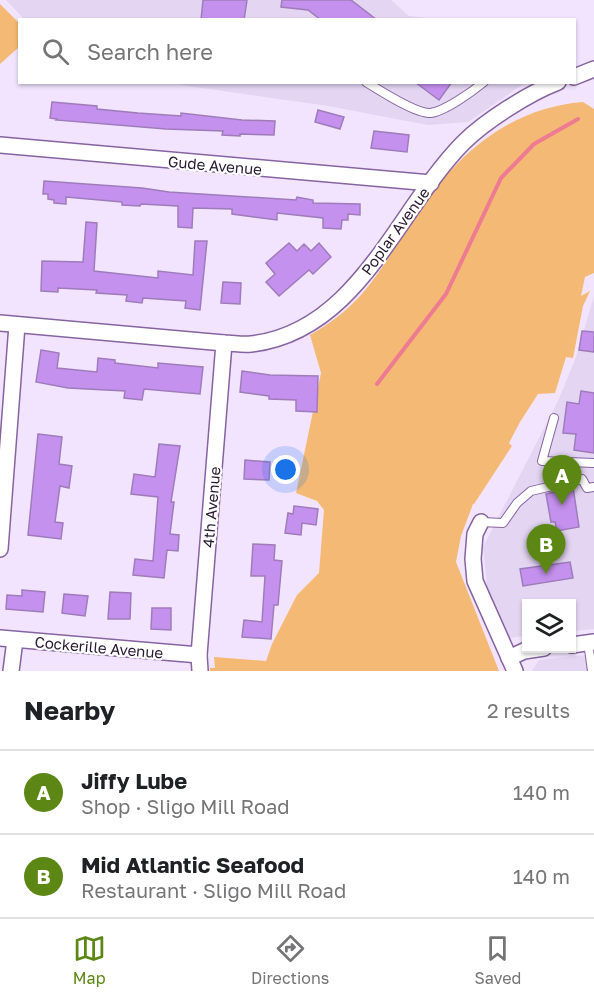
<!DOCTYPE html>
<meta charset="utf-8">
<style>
:root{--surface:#fff;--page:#f6f6f6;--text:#202124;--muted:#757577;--line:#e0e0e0;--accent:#5c8714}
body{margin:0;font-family:"Golos Text",sans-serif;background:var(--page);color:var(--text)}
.controls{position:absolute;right:18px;bottom:18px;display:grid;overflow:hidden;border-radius:0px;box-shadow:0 2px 4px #0004}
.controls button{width:54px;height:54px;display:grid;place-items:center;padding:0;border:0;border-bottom:2px solid var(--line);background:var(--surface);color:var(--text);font:30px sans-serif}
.you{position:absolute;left:286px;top:470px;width:21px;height:21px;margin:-15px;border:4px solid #fff;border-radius:50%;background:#1a73e8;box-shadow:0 0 0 9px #1a73e833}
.badge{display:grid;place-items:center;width:39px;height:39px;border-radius:50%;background:var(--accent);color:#fff;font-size:20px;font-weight:700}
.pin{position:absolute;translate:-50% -50px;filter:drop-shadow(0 2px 3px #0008)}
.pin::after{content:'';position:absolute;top:32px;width:21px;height:18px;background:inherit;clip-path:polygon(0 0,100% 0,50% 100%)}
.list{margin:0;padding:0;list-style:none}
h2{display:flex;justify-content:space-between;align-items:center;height:78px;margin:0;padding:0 24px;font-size:26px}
h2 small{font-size:20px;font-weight:400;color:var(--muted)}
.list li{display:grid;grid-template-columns:39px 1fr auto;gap:18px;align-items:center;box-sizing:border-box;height:84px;padding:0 24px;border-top:2px solid var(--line)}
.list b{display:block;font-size:22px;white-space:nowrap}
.list p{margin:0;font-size:20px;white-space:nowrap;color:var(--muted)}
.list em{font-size:20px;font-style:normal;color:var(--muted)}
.icon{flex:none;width:33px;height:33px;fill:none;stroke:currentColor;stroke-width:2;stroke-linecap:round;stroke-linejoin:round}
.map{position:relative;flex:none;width:594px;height:671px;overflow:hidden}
.search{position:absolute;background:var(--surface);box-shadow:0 2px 4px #0004;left:18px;right:18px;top:18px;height:66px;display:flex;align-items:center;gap:15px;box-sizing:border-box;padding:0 21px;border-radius:0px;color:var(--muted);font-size:22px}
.sheet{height:246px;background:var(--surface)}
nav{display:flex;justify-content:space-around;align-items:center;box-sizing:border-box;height:84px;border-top:2px solid var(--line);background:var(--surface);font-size:16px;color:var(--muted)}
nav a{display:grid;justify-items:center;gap:3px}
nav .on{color:var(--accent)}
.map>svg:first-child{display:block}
</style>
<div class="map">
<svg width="594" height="671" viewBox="0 0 594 671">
<rect width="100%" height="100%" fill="#f2e4ff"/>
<g fill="#e4d5f2">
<polygon points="6,0 391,0 409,16 437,19 25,20"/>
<polygon points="167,83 525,83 468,122 428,125 328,106"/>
<polygon points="594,296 594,629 572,631 572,604 526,604 526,636 509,638 488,595 483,547 558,401 576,357"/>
<polygon points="594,654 594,671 532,671 539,660"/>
</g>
<g fill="#f4b974">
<polygon points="0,4 20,24 19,47 0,64"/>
<path d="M583,102L594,109V273L585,277L581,296L590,291L583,306L573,358L566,357L555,393L538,394L520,422L509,443L512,446L474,504H473L461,536L456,562L499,671H210V668H215L214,657L266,661L272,644L297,595L319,573L324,510L317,501L296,493L321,373L310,335C368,302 380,268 415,216C455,156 508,108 583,102Z"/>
</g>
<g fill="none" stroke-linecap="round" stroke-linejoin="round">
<polyline stroke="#ed7b91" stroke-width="4" points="377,384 446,294 501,178 534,144 578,119"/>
</g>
<g fill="#c591ee" stroke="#9e7cba" stroke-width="1.5">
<polygon points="203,0 247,0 244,20 201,20"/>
<polygon points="282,0 351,0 377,20 321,20 308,10 281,7"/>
<polygon points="415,82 452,82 439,100"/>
<polygon points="52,102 97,106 97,109 138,113 181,116 181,113 242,120 275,121 274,135 240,134 240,136 222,135 223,131 166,129 56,120 57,119 50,118"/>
<polygon points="318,110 344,117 340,129 315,122"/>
<polygon points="374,131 409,135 407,152 371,148"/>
<polygon points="44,181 142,188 169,192 296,200 297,197 313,200 313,203 360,204 360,215 348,214 348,220 342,220 341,229 323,228 323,218 277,213 277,220 232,214 232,209 193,208 192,228 178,227 178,206 141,204 140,206 122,205 122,202 66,197 66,204 54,203 54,200 48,199 48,194 43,194"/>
<polygon points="86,222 97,223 94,271 158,278 158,271 193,275 195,241 207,241 200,310 185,308 186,301 143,298 142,303 126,301 127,295 96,293 97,290 58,288 58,292 41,291 42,261 83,262"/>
<polygon points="289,243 297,251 304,244 311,251 319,243 331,257 313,274 309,270 279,296 266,282 275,274 266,263"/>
<polygon points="223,282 241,283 240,304 221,303"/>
<polygon points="582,331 594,332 594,352 579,350"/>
<polygon points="41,350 59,353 57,368 97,372 98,358 115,360 115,363 158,368 158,363 203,367 200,394 144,389 142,400 124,398 125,391 68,388 36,382"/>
<polygon points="242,371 270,375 318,376 317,412 296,411 296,400 269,399 269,396 240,392"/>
<polygon points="581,391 594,393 594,453 574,450 576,434 563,433 567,402 579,404"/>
<polygon points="38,434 62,437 59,464 72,466 69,488 60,486 55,522 63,523 61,539 28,535"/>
<polygon points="159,444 180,446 171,502 174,502 170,534 179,535 178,551 167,550 164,578 133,575 135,559 153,561 158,497 131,494 134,474 155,477"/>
<polygon points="245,460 270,462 269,480 244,479"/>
<polygon points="573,487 579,527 557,531 555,522 551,522 546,494"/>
<polygon points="294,506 318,509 316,525 302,523 301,535 285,533 288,513 293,514"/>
<polygon points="253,544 275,545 274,560 282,561 278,605 274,605 271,639 242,637 244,620 262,622 265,576 251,576"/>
<polygon points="570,562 573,578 523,586 520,569"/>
<polygon points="22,590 45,592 43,612 6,609 7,595 22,596"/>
<polygon points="110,592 131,593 130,619 108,619"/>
<polygon points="64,594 88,596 85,616 62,613"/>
<polygon points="152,608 171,608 171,630 151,629"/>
</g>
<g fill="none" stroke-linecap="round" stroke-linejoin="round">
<g stroke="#8664a0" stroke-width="10">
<g id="lane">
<path d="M366,82C379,90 416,114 430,113C444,112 473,91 484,82"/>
<polyline points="554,418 542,461 594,463"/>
<polyline points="481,522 503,523 517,503 531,491 582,479 587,488 594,487"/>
<polyline points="588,642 592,671"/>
</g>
</g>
<g stroke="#8664a0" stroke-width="18">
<g id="street">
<polyline points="574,77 594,69"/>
<polyline points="0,145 431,183"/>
<path d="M0,323L224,343C233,343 242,345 251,344C358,332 397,210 463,143C485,121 529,93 558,82"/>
<polyline points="481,522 475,534 473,559 475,581 515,671"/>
<polyline points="0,549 17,325"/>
<polyline points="0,638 199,655"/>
<polyline points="572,645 594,642"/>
<polyline points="509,658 524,651 544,648"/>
<polyline points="11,671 15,640"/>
<polyline points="200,671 199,655 224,343"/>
</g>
</g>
<use href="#lane" stroke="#fff" stroke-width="8"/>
<use href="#street" stroke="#fff" stroke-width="15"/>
</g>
<g text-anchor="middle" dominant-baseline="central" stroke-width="4.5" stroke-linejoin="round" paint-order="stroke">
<g font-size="15" fill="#271931" stroke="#fff">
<text transform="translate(215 165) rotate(5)">Gude Avenue</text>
<text transform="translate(395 231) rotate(-54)">Poplar Avenue</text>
<text transform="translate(211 507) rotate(-85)">4th Avenue</text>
<text transform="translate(99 647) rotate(5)">Cockerille Avenue</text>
</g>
</g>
</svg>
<div class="controls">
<button><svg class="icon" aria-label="layers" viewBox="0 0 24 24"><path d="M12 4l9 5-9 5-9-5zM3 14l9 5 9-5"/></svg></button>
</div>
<div class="you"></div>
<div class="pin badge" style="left:562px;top:505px">A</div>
<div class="pin badge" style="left:546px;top:574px">B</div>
<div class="search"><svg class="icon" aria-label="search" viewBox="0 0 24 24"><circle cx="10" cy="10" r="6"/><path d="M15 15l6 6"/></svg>Search here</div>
</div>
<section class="sheet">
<h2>Nearby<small>2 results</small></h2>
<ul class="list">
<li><span class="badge">A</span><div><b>Jiffy Lube</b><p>Shop · Sligo Mill Road</p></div><em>140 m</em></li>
<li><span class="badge">B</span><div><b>Mid Atlantic Seafood</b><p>Restaurant · Sligo Mill Road</p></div><em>140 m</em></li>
</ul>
</section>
<nav>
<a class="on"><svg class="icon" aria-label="map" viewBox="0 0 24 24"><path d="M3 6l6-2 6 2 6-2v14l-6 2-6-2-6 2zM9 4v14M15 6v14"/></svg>Map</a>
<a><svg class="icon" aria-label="directions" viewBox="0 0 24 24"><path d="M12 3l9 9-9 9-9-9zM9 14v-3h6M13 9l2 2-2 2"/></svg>Directions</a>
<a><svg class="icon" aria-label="saved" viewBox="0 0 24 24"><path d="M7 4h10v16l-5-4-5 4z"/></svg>Saved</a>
</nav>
